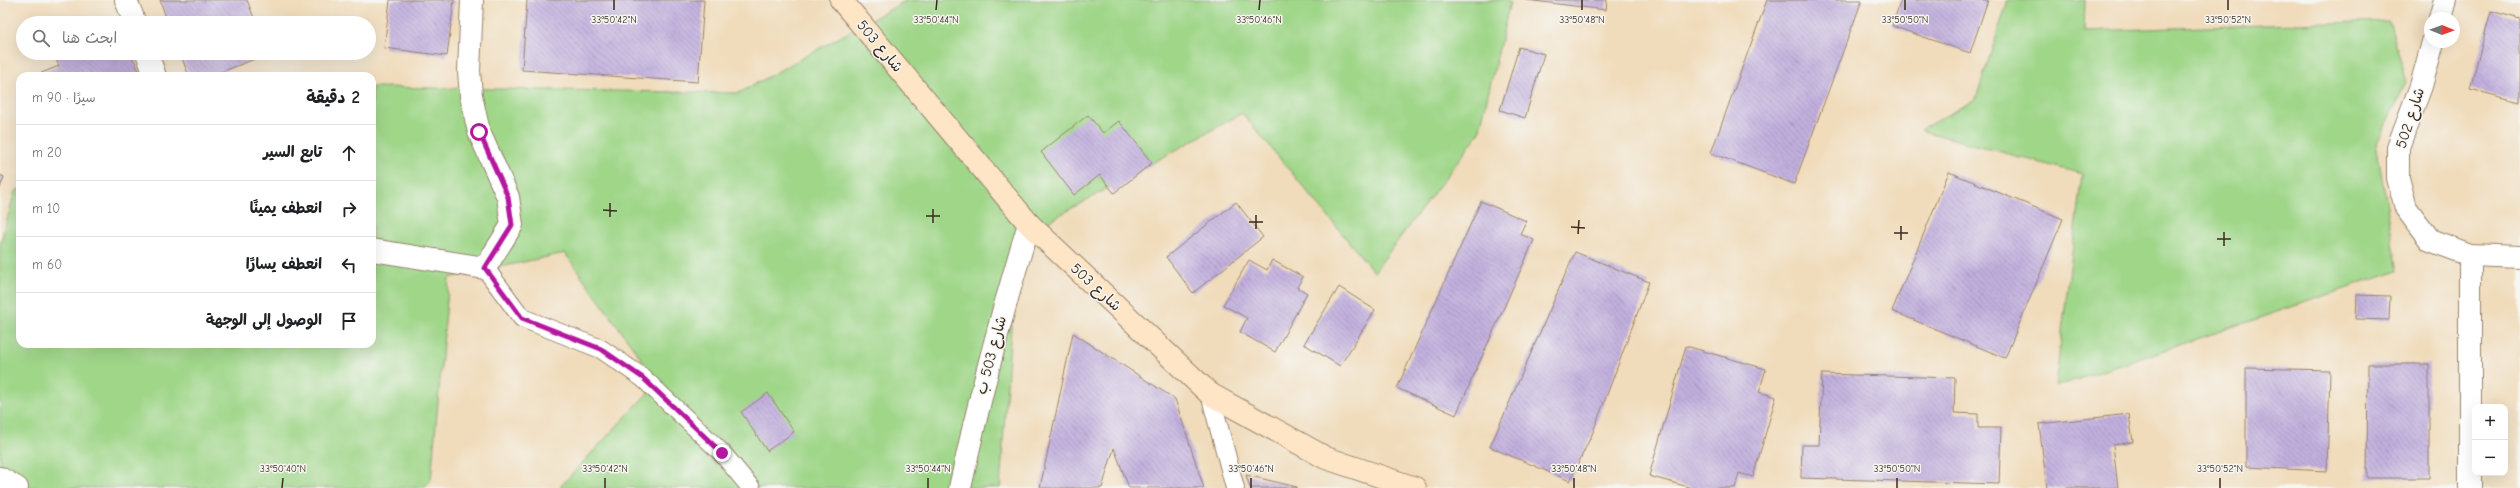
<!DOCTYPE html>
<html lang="ar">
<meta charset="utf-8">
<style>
:root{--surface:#fff;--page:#f6f6f6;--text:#202124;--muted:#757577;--line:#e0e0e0}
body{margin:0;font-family:"Comic Neue","Playpen Sans Arabic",sans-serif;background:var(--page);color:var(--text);direction:rtl}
.controls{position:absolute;right:12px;bottom:12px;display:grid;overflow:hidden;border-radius:8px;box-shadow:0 4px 16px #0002}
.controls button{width:36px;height:36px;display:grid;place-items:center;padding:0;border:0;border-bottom:1px solid var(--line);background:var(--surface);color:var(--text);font:20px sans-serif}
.compass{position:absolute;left:2424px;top:12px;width:36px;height:36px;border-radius:50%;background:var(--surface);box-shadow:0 4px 16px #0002;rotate:91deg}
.stop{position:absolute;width:12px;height:12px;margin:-9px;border:3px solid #b5179e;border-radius:50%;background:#fff}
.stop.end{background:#b5179e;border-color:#fff;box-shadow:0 1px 4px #0008}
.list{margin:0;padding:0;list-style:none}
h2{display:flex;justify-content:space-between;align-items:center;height:52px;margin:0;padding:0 16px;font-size:17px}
h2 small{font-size:13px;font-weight:400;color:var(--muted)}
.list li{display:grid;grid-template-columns:26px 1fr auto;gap:12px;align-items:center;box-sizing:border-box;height:56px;padding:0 16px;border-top:1px solid var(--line)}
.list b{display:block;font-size:15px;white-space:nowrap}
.list em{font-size:13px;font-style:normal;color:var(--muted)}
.icon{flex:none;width:22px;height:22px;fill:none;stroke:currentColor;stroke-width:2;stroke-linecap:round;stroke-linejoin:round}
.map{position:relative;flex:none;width:2520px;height:488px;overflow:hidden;direction:ltr}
.search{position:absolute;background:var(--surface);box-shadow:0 4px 16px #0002;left:16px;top:16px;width:360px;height:44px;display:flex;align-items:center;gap:10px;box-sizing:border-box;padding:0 14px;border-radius:22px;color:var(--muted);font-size:15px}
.panel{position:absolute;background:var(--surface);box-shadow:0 4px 16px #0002;left:16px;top:72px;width:360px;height:276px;border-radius:12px;direction:rtl}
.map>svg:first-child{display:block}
</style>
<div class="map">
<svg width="2520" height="488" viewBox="0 0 2520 488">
<defs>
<pattern id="building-back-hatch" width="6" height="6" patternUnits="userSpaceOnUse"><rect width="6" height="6" fill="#c1afde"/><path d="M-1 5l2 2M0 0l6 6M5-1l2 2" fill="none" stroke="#9e8fb3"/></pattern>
</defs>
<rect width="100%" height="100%" fill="#f6f6f2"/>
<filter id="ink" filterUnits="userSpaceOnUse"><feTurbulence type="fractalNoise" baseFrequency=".025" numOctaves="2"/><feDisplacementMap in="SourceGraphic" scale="8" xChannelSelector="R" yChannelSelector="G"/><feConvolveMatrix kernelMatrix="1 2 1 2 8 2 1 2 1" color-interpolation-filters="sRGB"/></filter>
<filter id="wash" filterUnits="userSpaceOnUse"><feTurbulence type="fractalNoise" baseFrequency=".012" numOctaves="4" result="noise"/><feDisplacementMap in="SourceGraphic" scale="16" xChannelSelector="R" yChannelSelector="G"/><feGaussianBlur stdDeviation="0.9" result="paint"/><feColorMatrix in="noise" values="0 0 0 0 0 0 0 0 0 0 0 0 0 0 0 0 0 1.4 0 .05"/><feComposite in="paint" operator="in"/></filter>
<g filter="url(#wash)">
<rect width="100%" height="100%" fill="#f0dbba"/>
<g fill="#9fd688" stroke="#6d8053">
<polygon points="907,0 1504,0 1510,2 1479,133 1374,272 1242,113 1017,239 1000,488 559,488 658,382 565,253 449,278 431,480 423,488 0,488 0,245 15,191 20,189 20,344 372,344 372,87 739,93"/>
<polygon points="2008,0 2085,0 2084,31 2389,21 2407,82 2376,143 2398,271 2055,387 2082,174 1920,130 1976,99"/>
</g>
<g id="blocks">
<g fill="url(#building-back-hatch)">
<polygon points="160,0 247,0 256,23 168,23"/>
<polygon points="390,0 454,0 447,56 384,48"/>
<polygon points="527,0 704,0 698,82 522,70"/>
<polygon points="1526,0 1607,0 1606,10"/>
<polygon points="1767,0 1862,0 1794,184 1711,153"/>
<polygon points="1901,0 1988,0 1970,53 1892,26"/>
<polygon points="2491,11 2520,19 2520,102 2470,89"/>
<polygon points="1519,47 1544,54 1525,118 1500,110"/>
<polygon points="57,53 131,53 141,76 34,76 59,66 54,54"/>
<polygon points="180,53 270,53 211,76 189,76"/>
<polygon points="1088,115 1103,133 1119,121 1152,163 1114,193 1100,175 1074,195 1041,152"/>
<polygon points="1949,172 2063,219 2005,358 1892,311"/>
<polygon points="0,175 4,177 0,188"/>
<polygon points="1481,201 1526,221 1520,234 1534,240 1456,415 1397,388"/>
<polygon points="1236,202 1263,237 1193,293 1166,257"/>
<polygon points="1575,252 1649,282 1593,432 1570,481 1490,447"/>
<polygon points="1249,260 1267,270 1272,260 1303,277 1297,287 1307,293 1275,352 1240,332 1247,318 1223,305"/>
<polygon points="1339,287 1375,310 1340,366 1304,344"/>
<polygon points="2357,295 2390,296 2389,320 2356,319"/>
<polygon points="1073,333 1175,399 1204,488 1129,488 1114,448 1102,488 1040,488"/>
<polygon points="1686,346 1766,369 1759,392 1776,397 1753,477 1739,473 1735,488 1692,488 1649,476"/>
<polygon points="2368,364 2429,364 2429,478 2367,478"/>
<polygon points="2246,368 2330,370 2327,471 2246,467"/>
<polygon points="1822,374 1955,378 1954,413 1978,414 1978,428 2001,428 1999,484 1801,478 1802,445 1819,445"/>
<polygon points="768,393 794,432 767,451 741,412"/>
<polygon points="2129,414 2133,442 2113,445 2118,488 2047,488 2039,424"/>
<polygon points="1246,475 1297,487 1297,488 1250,488"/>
</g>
</g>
</g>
<g filter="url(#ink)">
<use href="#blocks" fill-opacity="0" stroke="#96826c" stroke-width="1"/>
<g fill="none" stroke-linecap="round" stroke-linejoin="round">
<g stroke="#96826c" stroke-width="20">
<g id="lane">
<polyline points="485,268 522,318 601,349 643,378 722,453 751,488"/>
<polyline points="1210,394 1235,488"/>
</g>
</g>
<g stroke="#96826c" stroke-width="24">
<g id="street">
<polyline points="126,0 135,23"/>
<polyline points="2440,18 2445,0"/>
<polyline points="2433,42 2421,86 2398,147 2398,178 2406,208 2430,240 2470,255 2520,257"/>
<polyline points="147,53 155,76"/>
<polyline points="372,250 485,268 512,225 508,197 479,132 471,96 469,71 472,0"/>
<polyline points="2470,255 2470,488"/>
<polyline points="0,478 17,488"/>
<path d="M960,488C979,399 1002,311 1029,224"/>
</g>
</g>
<g stroke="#96826c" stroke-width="24">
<polyline id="secondary" points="841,0 1029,224 1210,394 1326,458 1415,488"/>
</g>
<use href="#lane" stroke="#fff" stroke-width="18"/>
<use href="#street" stroke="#fff" stroke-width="22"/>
<use href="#secondary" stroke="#fde5c5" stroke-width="22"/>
</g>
</g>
<g fill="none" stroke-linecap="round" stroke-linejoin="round" filter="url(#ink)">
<polyline stroke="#b5179e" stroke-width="5" points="479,132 508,197 512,225 485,268 522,318 601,349 643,378 722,453"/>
</g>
<path fill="none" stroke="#3b2a1e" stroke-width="1.5" d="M614,10V0M936,10L937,0M1259,10L1260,0M1582,10V0M1905,10V0M2228,10V0M603,210L617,211M926,216H940M610,217V203M1249,222H1263M933,223V209M1571,227L1585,228M1256,229V215M1894,233H1908M1578,234L1579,220M2217,239H2231M1901,240V226M2224,246V232M282,488L283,478M605,488V478M928,488V478M1251,488V478M1574,488V478M1897,488V478M2220,488V478"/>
<g text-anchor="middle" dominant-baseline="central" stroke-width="3" stroke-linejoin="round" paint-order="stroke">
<g font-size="15" fill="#3b2a1e" stroke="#f6f6f2">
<text transform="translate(880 46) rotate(50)">شارع 503</text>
<text transform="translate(2410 118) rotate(-72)">شارع 502</text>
<text transform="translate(1096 287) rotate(43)">شارع 503</text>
<text transform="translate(991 355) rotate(-75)">شارع 503 ب</text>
</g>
</g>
<g font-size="10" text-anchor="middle" fill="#3b2a1e" stroke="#f6f6f2" stroke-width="3" stroke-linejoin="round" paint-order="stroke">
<text x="614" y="23">33°50'42"N</text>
<text x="936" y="23">33°50'44"N</text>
<text x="1259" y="23">33°50'46"N</text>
<text x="1582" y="23">33°50'48"N</text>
<text x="1905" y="23">33°50'50"N</text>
<text x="2228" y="23">33°50'52"N</text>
<text x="283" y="472">33°50'40"N</text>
<text x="605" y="472">33°50'42"N</text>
<text x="928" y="472">33°50'44"N</text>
<text x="1251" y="472">33°50'46"N</text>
<text x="1574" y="472">33°50'48"N</text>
<text x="1897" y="472">33°50'50"N</text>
<text x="2220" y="472">33°50'52"N</text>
</g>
</svg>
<div class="controls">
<button>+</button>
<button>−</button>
</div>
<svg class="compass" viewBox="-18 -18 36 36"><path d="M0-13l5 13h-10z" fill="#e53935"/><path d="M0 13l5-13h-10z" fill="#757577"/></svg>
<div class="stop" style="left:479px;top:132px"></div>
<div class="stop end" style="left:722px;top:453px"></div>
<div class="search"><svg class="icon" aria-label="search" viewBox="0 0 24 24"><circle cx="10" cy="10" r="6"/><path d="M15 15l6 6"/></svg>ابحث هنا</div>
<section class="panel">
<h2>2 دقيقة<small>سيرًا · 90 m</small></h2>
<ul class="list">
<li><svg class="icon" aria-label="ahead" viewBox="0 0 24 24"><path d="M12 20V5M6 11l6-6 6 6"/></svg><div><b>تابع السير</b></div><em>20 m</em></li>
<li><svg class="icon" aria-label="right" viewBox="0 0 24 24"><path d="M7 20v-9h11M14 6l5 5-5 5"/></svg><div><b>انعطف يمينًا</b></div><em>10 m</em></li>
<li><svg class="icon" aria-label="left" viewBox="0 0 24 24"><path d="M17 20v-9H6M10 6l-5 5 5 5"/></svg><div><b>انعطف يسارًا</b></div><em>60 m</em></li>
<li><svg class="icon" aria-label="arrive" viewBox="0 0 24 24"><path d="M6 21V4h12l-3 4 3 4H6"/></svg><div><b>الوصول إلى الوجهة</b></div></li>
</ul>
</section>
</div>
